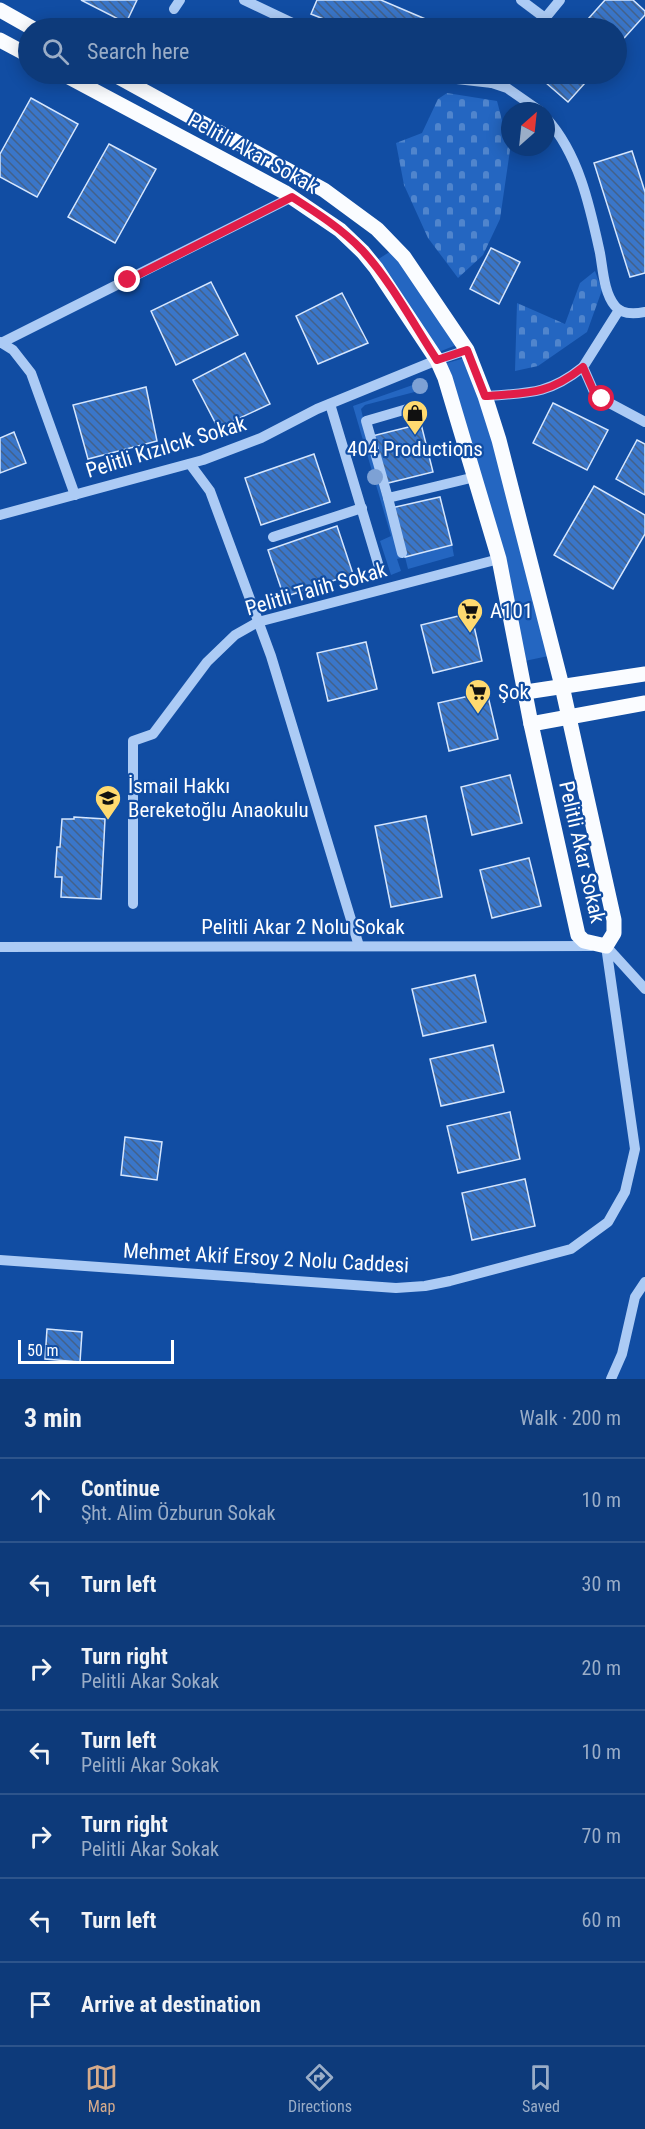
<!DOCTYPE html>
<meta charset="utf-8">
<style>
:root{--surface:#0d3a7a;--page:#16417f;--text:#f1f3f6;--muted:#9aadc7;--line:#2d548b;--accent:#d6ab8b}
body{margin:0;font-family:"Roboto Condensed",sans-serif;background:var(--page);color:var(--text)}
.compass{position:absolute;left:501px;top:102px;width:54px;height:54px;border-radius:50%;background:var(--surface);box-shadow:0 3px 15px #0003;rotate:27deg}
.scale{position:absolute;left:18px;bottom:15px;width:156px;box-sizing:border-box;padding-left:6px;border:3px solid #fff;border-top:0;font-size:16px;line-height:21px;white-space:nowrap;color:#fff;-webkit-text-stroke:4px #114da3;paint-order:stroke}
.stop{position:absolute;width:18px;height:18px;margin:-14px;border:4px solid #e11d48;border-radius:50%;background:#fff}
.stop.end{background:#e11d48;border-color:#fff;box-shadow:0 2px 6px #0008}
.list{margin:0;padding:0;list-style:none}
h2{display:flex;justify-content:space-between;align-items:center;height:78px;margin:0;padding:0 24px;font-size:26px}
h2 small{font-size:20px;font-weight:400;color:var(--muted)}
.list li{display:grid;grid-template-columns:39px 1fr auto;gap:18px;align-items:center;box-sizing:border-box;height:84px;padding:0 24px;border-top:2px solid var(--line)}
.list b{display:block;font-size:22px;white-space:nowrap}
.list p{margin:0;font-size:20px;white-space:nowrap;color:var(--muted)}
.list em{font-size:20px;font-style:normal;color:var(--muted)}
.icon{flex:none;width:33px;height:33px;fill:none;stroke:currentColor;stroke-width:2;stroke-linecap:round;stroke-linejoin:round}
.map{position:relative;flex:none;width:645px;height:1379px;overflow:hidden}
.search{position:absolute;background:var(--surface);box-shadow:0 3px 15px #0003;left:18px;right:18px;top:18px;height:66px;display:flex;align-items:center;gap:15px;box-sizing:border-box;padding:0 21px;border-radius:33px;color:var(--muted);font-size:22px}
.sheet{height:666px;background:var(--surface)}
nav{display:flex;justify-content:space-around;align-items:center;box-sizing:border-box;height:84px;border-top:2px solid var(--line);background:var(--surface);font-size:16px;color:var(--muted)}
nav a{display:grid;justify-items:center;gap:3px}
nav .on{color:var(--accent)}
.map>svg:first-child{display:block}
</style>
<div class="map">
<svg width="645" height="1379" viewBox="0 0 645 1379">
<defs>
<pattern id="cemetery-stones" width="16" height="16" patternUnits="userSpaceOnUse" patternTransform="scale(1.5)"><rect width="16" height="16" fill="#2466c1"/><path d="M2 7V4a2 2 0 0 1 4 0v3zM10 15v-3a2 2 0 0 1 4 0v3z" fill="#5085cd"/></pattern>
<pattern id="building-back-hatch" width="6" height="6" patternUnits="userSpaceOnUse" patternTransform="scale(1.5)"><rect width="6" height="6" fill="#3a76c9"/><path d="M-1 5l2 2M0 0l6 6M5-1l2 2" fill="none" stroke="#43618a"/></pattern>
</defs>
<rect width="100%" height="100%" fill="#114da3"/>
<g fill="#2466c1">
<polygon points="396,248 461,343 434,354 372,263"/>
<polygon points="468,357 553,655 520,662 440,365"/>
<polygon points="424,381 426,389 365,405 361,409 379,485 401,558 397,559 401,571 391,575 380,541 391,536 353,406"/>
<polygon points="452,545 454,556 408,569 405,557"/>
</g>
<g fill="url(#cemetery-stones)">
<polygon points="447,93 497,101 510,150 500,219 483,255 458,278 428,238 404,185 396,143 422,133 438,99"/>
<polygon points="595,271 602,290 587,332 538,366 515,371 517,303 565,324 580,283"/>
</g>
<g fill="url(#building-back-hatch)" stroke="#d5e6fe" stroke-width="1.5">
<polygon points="81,0 137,0 126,23"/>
<polygon points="317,0 381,0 437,24 435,28 346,28 311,14"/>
<polygon points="605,0 633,0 645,11 645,15 616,47 616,28 580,28"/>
<polygon points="540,74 593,74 568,102 538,76"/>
<polygon points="31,98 78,124 37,197 0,177 0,154"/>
<polygon points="109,144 156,169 115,243 68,217"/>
<polygon points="632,151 645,192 645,273 630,277 594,163"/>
<polygon points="491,248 520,262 499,304 470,289"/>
<polygon points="211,282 238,335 176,365 151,311"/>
<polygon points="342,293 368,343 318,364 296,316"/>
<polygon points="245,353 270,404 218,428 193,380"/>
<polygon points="146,387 157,441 88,459 73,405"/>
<polygon points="553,403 608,430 587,470 533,443"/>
<polygon points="421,424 433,472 384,484 372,436"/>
<polygon points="14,432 26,463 0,473 0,438"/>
<polygon points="637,440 645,444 645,495 616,479"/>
<polygon points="314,454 330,502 261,525 245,478"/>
<polygon points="594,486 645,515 645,534 613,589 554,555"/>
<polygon points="440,497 452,545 405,557 391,508"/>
<polygon points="337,526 353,574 284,597 268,550"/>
<polygon points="471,613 482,661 433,673 421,625"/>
<polygon points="366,642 377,689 328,701 317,653"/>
<polygon points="487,692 498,739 449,751 438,703"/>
<polygon points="510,775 522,823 472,835 461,787"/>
<polygon points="426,816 442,897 391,907 375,826"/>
<polygon points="74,817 105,819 101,899 61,897 62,877 55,877 57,847 60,847 62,819 74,819"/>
<polygon points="529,858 541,906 492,918 480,870"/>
<polygon points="475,975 486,1022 423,1036 412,989"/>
<polygon points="493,1045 504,1092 441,1106 430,1059"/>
<polygon points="510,1112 520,1159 458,1173 447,1126"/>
<polygon points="125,1137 162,1142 157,1180 121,1175"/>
<polygon points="525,1179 535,1226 472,1240 462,1193"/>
<polygon points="47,1329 82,1332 80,1362 45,1359"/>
</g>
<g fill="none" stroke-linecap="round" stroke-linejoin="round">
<g stroke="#accbf5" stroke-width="10">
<polyline points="244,0 303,28"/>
<polyline points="521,0 545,18"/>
<polyline points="174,9 180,0"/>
<polyline points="537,28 560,0"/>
<polyline points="413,74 492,83 507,88 540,111"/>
<polyline points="492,83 500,74"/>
<path d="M546,118C579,154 590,207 600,253C603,270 604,293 615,306C622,315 635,314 645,312"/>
<polyline points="619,310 583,367 594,392 602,399 645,422"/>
<polyline points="0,342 13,350 31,373 75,495"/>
<polyline points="1,343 292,197"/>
<path d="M485,396C528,393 548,395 583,367"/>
<polyline points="330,404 379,567"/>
<polyline points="414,407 366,421 388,498 475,477"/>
<polyline points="190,464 210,491 271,656 359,946"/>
<polyline points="388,498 402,553"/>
<polyline points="0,515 203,460 261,438 317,409 437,360 467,350"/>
<polyline points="273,537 362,508"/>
<polyline points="133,904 133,741 153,734 207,662 235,635 258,622 499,559"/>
<polyline points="0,947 591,946"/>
<polyline points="0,1260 396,1288 425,1286 450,1281 571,1249 608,1222 625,1192 635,1149 606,946 645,989"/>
<polyline points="611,1379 622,1354 635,1297 645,1282"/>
</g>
<g stroke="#fafcff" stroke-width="15">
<polyline points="0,10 32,28"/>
<polyline points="0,40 28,55"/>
<polyline points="63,74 284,192 340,230 363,252 376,268 437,360 445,378 499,559 531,724 578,935 584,941 606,946 614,933 614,920 562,686 499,440 485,396 467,350 404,257 377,229 324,190 113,74"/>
<polyline points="526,692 645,674"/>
<polyline points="531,724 645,703"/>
</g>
</g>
<g fill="#7da1d5">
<circle cx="420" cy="386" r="8"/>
<circle cx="375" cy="477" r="8"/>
</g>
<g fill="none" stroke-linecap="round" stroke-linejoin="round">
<path stroke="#e11d48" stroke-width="8" d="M128,280L292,197C317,213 342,229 362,250C390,280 414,325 437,360L467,350L485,396C528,393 548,395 583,367L594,392L602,399"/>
</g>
<defs>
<g id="shop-pin" transform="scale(1.35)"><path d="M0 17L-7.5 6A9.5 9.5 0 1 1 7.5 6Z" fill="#ffda70" stroke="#114da3"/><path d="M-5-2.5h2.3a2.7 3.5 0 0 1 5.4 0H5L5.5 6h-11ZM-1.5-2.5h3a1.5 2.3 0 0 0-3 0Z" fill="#111"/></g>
<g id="supermarket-pin" transform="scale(1.35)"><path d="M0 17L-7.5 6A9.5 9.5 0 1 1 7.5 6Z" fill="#ffda70" stroke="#114da3"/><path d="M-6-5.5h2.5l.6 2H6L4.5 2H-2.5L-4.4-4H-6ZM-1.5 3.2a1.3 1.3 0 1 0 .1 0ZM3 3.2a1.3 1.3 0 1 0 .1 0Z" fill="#111"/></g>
<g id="school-pin" transform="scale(1.35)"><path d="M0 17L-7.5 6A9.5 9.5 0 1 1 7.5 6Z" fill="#ffda70" stroke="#114da3"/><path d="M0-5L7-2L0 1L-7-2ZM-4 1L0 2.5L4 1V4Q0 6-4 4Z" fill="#111"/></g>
</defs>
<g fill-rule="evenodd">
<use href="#shop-pin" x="415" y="413"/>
<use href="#supermarket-pin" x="470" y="611"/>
<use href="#supermarket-pin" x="478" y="692"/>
<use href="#school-pin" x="108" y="798"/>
</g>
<g text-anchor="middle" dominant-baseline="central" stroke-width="4.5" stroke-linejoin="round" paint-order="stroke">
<g font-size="21" fill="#fff" stroke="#114da3">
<text transform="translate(253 153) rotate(29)">Pelitli Akar Sokak</text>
<text transform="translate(166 447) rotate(-17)">Pelitli Kızılcık Sokak</text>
<text transform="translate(316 589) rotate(-16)">Pelitli Talih Sokak</text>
<text transform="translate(582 852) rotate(77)">Pelitli Akar Sokak</text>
<text x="303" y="927">Pelitli Akar 2 Nolu Sokak</text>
<text transform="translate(266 1258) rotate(3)">Mehmet Akif Ersoy 2 Nolu Caddesi</text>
</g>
<g font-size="21" fill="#fff" stroke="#114da3" text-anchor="start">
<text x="415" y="449" text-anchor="middle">404 Productions</text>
<text x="490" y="611">A101</text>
<text x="498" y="692">Şok</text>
<text x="128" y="786">İsmail Hakkı<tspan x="128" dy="24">Bereketoğlu Anaokulu</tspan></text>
</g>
</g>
</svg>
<svg class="compass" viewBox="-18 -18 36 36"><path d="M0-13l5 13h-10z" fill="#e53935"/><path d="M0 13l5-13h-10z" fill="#9aadc7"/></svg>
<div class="scale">50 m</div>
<div class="stop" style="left:602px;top:399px"></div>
<div class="stop end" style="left:128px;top:280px"></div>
<div class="search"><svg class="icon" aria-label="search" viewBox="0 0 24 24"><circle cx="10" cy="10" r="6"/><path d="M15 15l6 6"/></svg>Search here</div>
</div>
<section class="sheet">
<h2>3 min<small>Walk · 200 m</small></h2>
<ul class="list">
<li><svg class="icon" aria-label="ahead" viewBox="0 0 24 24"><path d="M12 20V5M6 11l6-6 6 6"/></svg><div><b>Continue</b><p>Şht. Alim Özburun Sokak</p></div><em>10 m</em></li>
<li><svg class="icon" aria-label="left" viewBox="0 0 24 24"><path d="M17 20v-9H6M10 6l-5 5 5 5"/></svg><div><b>Turn left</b></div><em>30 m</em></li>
<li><svg class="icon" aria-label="right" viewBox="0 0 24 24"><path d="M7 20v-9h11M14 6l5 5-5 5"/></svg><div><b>Turn right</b><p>Pelitli Akar Sokak</p></div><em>20 m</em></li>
<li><svg class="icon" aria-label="left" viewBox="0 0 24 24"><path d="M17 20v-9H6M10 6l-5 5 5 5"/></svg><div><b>Turn left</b><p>Pelitli Akar Sokak</p></div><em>10 m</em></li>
<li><svg class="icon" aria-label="right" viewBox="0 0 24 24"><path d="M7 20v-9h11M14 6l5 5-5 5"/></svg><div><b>Turn right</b><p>Pelitli Akar Sokak</p></div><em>70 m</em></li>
<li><svg class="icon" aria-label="left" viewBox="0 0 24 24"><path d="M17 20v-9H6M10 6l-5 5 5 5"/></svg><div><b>Turn left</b></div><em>60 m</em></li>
<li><svg class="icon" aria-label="arrive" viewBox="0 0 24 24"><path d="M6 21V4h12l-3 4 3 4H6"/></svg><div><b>Arrive at destination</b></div></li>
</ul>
</section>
<nav>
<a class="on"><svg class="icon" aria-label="map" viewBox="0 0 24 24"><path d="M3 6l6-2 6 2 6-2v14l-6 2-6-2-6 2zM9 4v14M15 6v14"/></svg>Map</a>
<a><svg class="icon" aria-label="directions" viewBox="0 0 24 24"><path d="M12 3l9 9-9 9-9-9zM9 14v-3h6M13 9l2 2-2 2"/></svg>Directions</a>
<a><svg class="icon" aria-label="saved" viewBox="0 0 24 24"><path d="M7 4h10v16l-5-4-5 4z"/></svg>Saved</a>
</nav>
